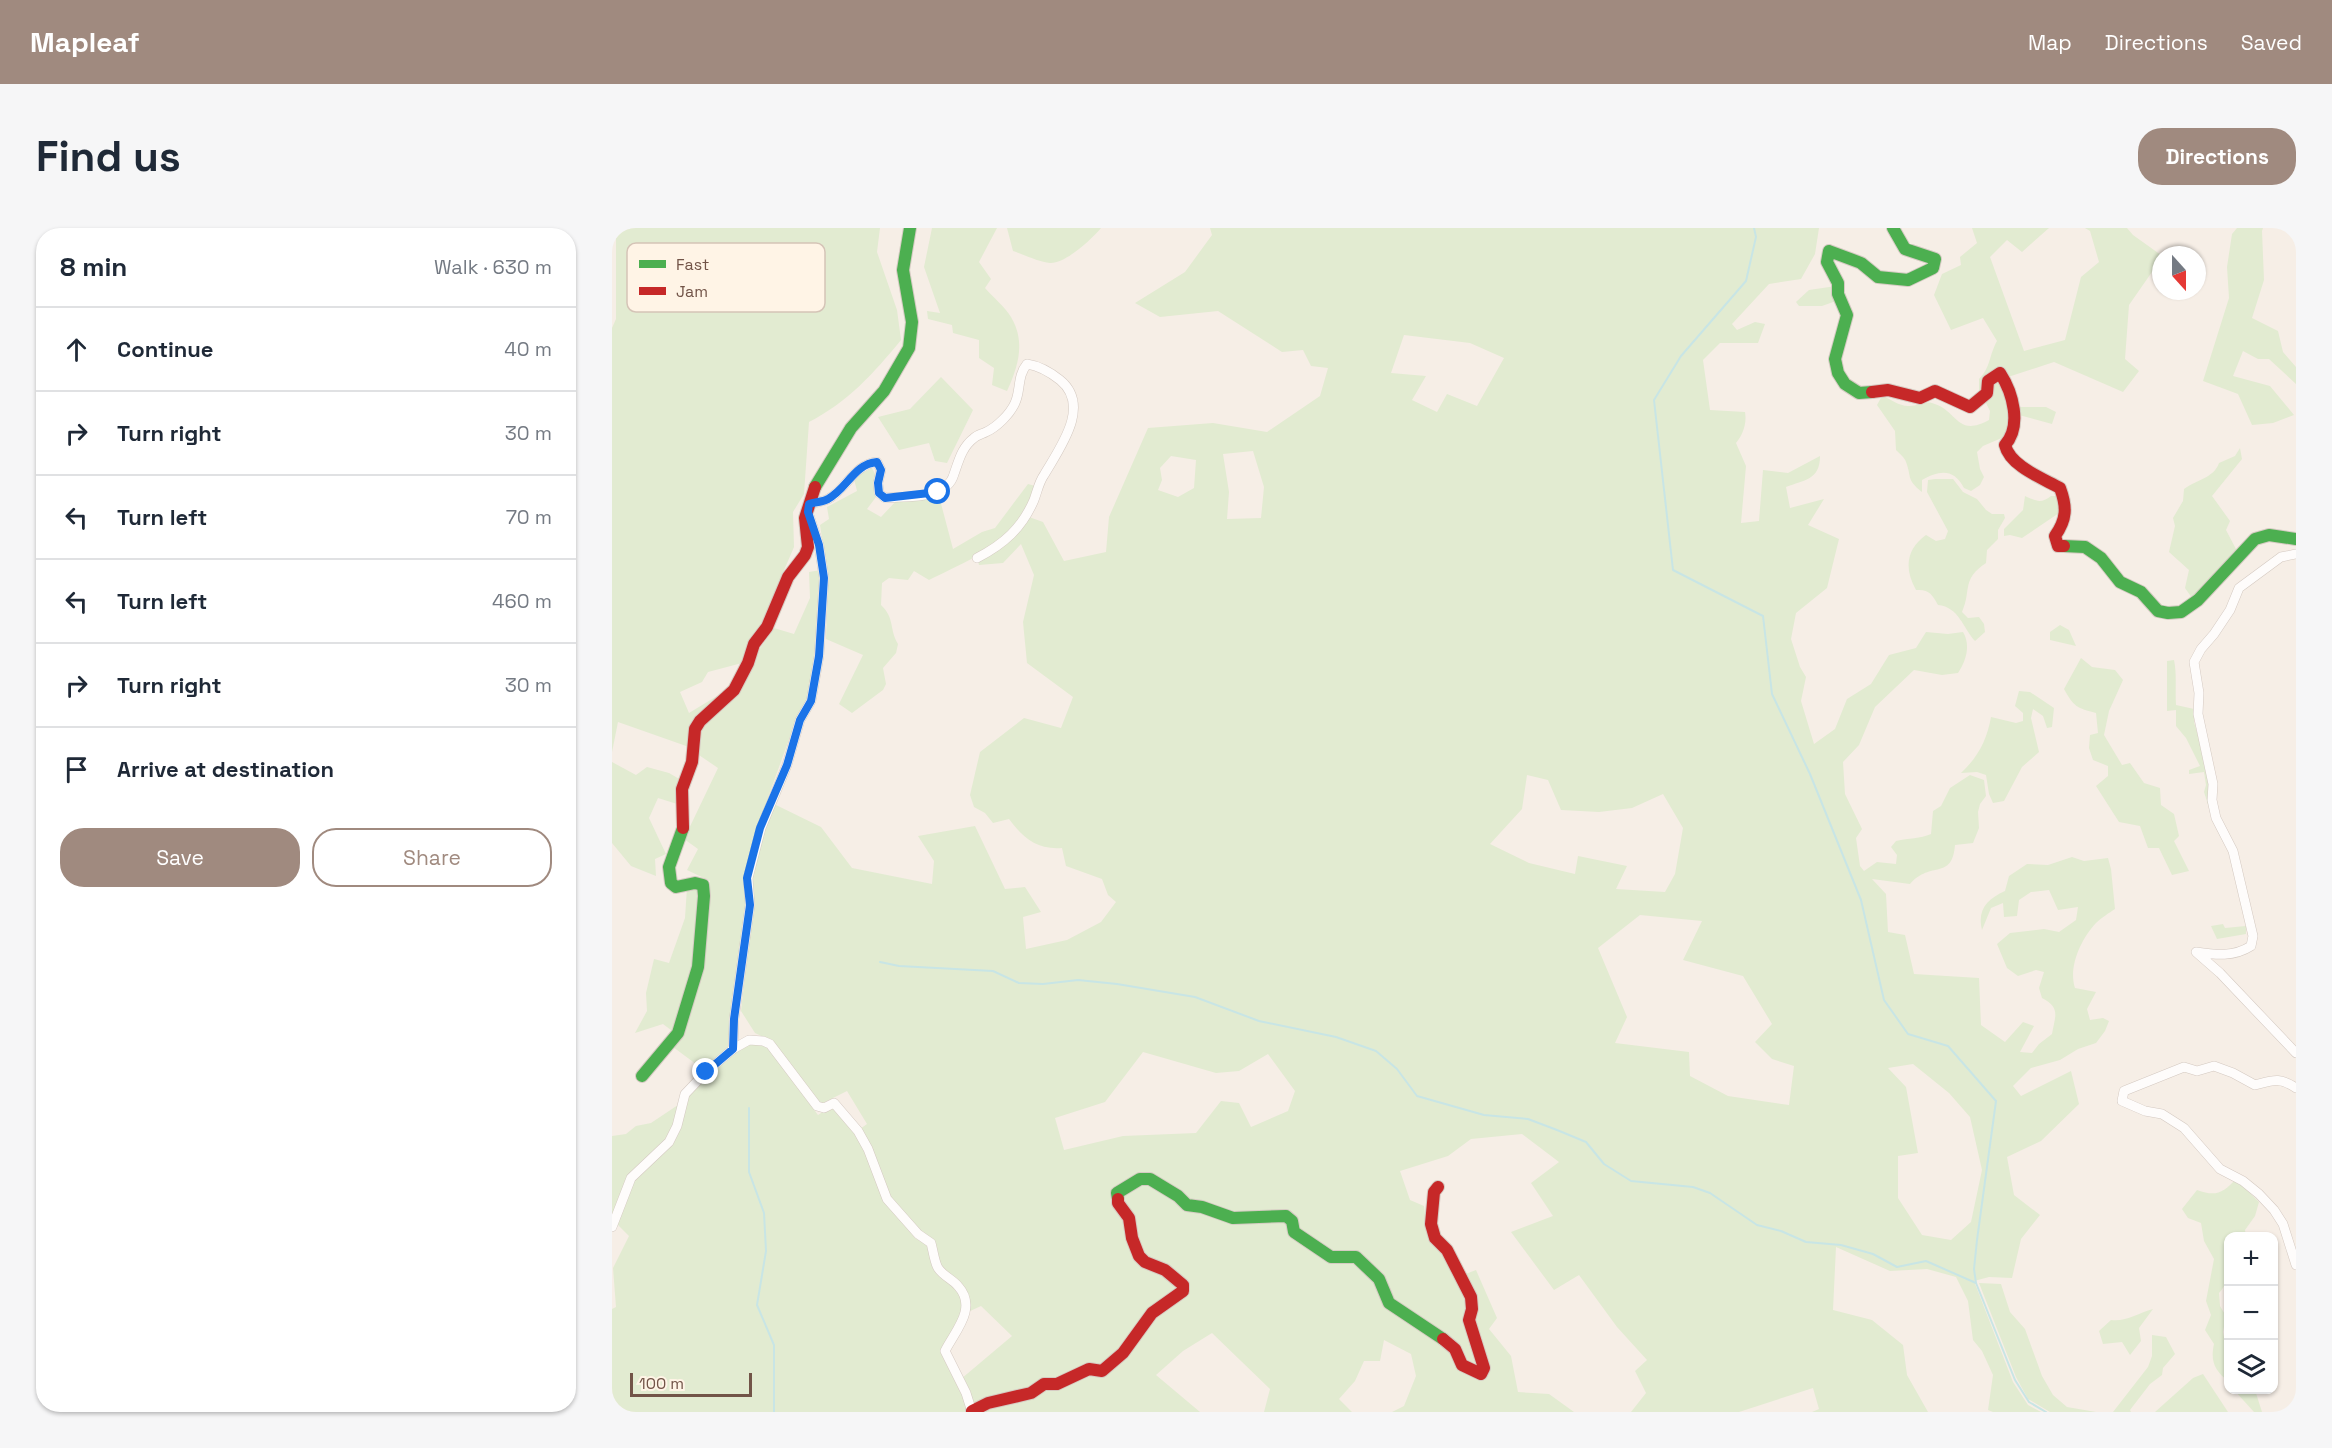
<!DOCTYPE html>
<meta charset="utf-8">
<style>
:root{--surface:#fff;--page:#f6f6f7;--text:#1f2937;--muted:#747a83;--line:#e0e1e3;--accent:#a08a7f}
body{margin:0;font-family:"Space Grotesk",sans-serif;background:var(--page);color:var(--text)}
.controls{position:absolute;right:18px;bottom:18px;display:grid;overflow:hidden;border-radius:12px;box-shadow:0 2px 4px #0004}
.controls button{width:54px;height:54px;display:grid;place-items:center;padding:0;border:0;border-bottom:2px solid var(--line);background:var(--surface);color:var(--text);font:30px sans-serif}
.compass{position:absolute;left:1540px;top:18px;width:54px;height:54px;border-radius:50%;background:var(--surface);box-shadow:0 2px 4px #0004;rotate:159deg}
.scale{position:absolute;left:18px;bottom:15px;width:122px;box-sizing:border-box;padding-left:6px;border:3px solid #725448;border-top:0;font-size:16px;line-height:21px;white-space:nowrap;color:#725448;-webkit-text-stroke:4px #fff4e6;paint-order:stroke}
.stop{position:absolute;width:18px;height:18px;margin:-14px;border:4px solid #1a73e8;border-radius:50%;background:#fff}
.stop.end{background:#1a73e8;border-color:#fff;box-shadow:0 2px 6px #0008}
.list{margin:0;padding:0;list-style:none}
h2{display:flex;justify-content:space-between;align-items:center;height:78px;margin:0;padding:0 24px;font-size:26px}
h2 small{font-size:20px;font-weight:400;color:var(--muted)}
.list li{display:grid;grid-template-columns:39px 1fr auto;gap:18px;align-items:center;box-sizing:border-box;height:84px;padding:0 24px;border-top:2px solid var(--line)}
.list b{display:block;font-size:22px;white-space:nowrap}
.list em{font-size:20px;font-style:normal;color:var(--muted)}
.actions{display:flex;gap:12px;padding:18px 24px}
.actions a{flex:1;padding:14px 0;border:2px solid var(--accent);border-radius:24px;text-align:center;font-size:21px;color:var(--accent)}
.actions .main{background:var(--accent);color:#fff}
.icon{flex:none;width:33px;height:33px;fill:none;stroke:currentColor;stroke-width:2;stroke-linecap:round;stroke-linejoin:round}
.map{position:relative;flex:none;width:1684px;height:1184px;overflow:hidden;border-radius:24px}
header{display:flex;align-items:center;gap:36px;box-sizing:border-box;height:84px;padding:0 30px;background:var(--accent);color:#fff}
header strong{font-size:28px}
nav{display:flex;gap:33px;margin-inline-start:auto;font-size:21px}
.intro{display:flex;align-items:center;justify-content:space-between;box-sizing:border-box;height:144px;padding:0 36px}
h1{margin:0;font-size:42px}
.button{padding:15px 27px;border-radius:24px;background:var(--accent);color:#fff;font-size:21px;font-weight:700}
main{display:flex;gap:36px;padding:0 36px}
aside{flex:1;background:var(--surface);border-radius:24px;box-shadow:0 2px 4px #0004}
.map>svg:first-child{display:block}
</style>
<header>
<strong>Mapleaf</strong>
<nav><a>Map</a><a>Directions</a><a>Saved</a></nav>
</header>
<div class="intro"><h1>Find us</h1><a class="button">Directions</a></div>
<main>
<aside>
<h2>8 min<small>Walk · 630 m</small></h2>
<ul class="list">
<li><svg class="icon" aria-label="ahead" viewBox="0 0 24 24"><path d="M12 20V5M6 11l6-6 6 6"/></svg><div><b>Continue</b></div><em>40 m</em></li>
<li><svg class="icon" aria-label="right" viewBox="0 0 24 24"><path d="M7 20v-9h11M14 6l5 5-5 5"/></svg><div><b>Turn right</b></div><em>30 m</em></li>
<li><svg class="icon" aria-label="left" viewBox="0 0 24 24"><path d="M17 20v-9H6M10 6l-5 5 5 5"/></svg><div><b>Turn left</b></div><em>70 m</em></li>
<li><svg class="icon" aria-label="left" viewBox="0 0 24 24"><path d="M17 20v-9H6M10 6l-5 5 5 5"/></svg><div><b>Turn left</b></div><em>460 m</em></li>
<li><svg class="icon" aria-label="right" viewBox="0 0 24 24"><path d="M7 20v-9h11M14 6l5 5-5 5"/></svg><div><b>Turn right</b></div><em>30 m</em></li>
<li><svg class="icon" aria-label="arrive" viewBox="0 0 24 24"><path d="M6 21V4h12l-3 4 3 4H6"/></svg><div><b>Arrive at destination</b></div></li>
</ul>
<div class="actions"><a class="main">Save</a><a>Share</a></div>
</aside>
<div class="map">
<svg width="1684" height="1184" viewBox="0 0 1684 1184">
<rect width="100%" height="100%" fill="#f6eee6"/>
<g fill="#e2ebd1" fill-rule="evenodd">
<path d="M4,0H268L265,24L285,82L289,112C262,145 236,174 197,194L192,266L181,284L182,319L145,405L130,435L96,444L90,454L68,464L77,485L105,468L108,472L77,519L6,494L0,524V100L4,91Z"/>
<path d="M320,0H385L367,34L379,51L373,60C381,69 393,79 399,89C414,114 406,139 395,163L380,157L382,140L367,130V112L341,105L340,97L316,91L315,83L328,85L312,39Z"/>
<path d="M395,0H489C480,11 453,36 438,35C427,34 413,27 401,23Z"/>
<path d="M598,0H1207L1203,26L1189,51L1157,56L1120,96L1125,102L1143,94L1153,96L1146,115H1108L1091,132L1098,182L1133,184C1135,195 1131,207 1124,215L1134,238L1129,295L1147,293L1151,242L1176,245L1208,228C1208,252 1192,252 1174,259L1178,280L1212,271L1196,297L1227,311L1215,360L1184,385L1179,411L1188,439L1194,449L1189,473L1202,516L1223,501L1235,471L1259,456L1277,427L1304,420L1314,404L1336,406L1351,404C1359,417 1354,433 1346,445L1330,447L1302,442L1263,479L1247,517L1231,534L1233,566L1250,601L1244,610L1248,638L1252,643L1265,634L1284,636L1285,627L1279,619L1284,613C1297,610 1308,611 1319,606L1321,583L1329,578L1338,560L1358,547L1372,552L1374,568L1368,576L1366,584L1367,600L1361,615L1343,617C1340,653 1319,632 1298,656L1260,651L1274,666L1276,704L1293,707L1302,746L1367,750L1369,797L1393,814L1411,794L1422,798L1408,824L1420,825L1427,816L1440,806C1443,788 1449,780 1430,770L1427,760L1432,744L1424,742L1406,748L1395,740L1385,716L1398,705L1432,701L1447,704L1464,692L1466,679L1446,682L1437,662L1419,664L1407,672L1405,688L1392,689L1391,675L1379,680L1370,702C1365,682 1375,671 1393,663L1397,648L1415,636L1436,637L1460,629L1472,633L1496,630L1499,641L1503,681C1497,685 1489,690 1484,695C1469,711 1456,739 1463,760L1484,764L1475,781L1478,792L1491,790L1497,793L1493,803L1484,815L1466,821L1448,832L1419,840L1401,858L1409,868L1459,843L1467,876L1429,913L1395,929L1402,967L1428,987L1409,1011L1400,1050L1377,1049L1362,1053L1401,1154L1416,1177L1429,1184H1381L1376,1182L1381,1147L1370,1123L1361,1112L1356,1073L1344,1049L1315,1041L1278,1043L1224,1019L1221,1082L1260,1092L1291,1117L1295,1147L1316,1184H1200L1207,1181L1201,1160L1127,1184H1019L1034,1165L1023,1143L1035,1132L1005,1099L967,1047L942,1062L899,1004L941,988L919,955L947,934L910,906L859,911L836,928L788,943L798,972L812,978L816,1010C855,1043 861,1092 870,1139L860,1140L778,1073L744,1026H719L683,1001L682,991L620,987L575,974L547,956L513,955L508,984L526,1031L553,1045L568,1061L496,1137L362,1179L349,1151L400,1108L369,1078L356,1084V1072L327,1038L326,1023L277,970L248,901L255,896L235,863L209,876L160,813L143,805L129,783L141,677L140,649L142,629L162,576L209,599L240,640L320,656L322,633L306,608L363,598L393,661L413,659L429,684L411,689L414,721L455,712L489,694L504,674L496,667L490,651L454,638L450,620C425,622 411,610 397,591L381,595L373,585L362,579L358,567L368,524L412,490L449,500L461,469L415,435L411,394L422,347L409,316L391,335L367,337L366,332C392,320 400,312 417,289L431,294L452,333L494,324L497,289L536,200L601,195L655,204L708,168L716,140L699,138L691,122L670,124L606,83L548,89L523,75L573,44L600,7ZM792,107L858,115L892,130L865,178L835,166L825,184L800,172L814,148L779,145ZM641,223L652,259L649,290L615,291L617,264L611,226ZM559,228L584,232L582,260L566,269L546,262L550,252L548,240ZM915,547L936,552L949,582L987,584L1020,580L1051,566L1071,600L1063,646L1053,664L1004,661L1015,638L966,628L963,646L917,635L878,616L910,581ZM1028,687L1090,693L1071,732L1131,748L1160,796L1143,814L1160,831L1182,838L1177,877L1116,868L1078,848L1077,824L1003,815L1015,789L986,720ZM531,824L604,845L627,843L656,826L683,863L676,883L639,899L627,875L609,873L584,905L511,908L452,922L443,890L493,874ZM1301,836L1337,865L1358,889L1370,942L1359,994L1339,1012L1310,1007L1286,970V928L1306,925L1294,859L1276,840Z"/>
<path d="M1360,0H1437L1410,24L1395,12L1378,29L1412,123L1453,112L1469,49L1487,34L1478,3L1473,0H1515L1521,7L1549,27V31L1517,77L1513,131L1527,143L1511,164L1442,134L1396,149L1388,142L1367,168V151C1379,139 1377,127 1385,113L1371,90L1339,102L1322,67L1330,46L1349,37L1348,29L1365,15Z"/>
<polygon points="1625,0 1651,0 1650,3 1652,52 1640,90 1666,103 1671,124 1684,139 1684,156 1657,131 1646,131 1631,123 1621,148 1658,158 1682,187 1661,195 1640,197 1626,166 1591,153 1617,70 1615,39 1620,6"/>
<polygon points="1224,58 1224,73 1210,78 1187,78 1184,74 1197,62"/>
<polygon points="329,149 361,182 335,235 323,233 317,215 287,222 266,189 298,181"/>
<path d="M1388,151C1400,166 1400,191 1392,209L1371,218L1365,224L1368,241L1372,249L1368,257L1359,263L1352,260C1342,240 1327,242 1310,252V264C1294,251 1300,250 1294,234C1293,230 1288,226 1284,222L1283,203L1265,177L1270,168C1279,171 1287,178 1296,178C1304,179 1312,173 1320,175C1346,182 1344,210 1377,192L1378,183L1372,171L1378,154Z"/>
<polygon points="1406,179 1434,179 1444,184 1440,196 1407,187"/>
<path d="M1628,220L1630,231L1600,268L1618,293L1614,302L1625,323L1580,370L1573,360L1577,342L1557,324L1563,298L1561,290L1571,273L1572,261C1584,252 1602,250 1607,235L1623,228Z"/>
<path d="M260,240L264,248V269L255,281L269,289L284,273L327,268L341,321L370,304L383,300L416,256L423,258C419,268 416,279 411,289C395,317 345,338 317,352L302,343L296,352L277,350L270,355L269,377C283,390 277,401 286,416L284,425L271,440L274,456L271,462L240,485L227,476L251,427L214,411L216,349L208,297L217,291L215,279L245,263L242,251L250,245Z"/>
<path d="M1323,251H1341L1351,264L1365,271L1374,282L1380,286H1392L1393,290L1386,302V311L1375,322L1374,335C1349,352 1360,361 1350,384L1356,390L1367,389L1372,396L1373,404L1363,413C1351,400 1347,379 1326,377C1320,366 1317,361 1304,362C1292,341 1294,321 1314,307L1324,313L1333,311L1336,303L1315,264L1316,252Z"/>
<path d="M1413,268C1424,273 1429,276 1439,268H1444L1449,276L1450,283L1410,310L1398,307L1392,308V301L1411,282Z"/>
<polygon points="209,342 207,412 198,473 184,492 145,600 118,821 92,842 61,819 96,687 98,653 75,642 86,621 72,611 106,540 84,525 87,503 138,435 162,400 182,406 198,370 197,344"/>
<polygon points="1448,397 1457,402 1464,418 1438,412 1438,404"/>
<path d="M1469,430L1480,439L1503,442L1511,452L1497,483L1492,507L1510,537L1518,535L1532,555L1548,560L1549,577L1562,586L1567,608L1562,613L1577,643L1560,647L1547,620H1536L1528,598L1507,594L1484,558L1496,548V538L1481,532L1477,520L1478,507L1486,505L1484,485C1465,480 1462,479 1452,461Z"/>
<path d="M1562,432C1565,446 1563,462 1564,477L1582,481V494L1599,553L1600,589L1592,564L1594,557L1592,544L1577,546V542L1588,538L1574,510L1564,498V482L1555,483V433Z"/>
<path d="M1407,463L1418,464L1442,480L1440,499L1435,500L1431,488L1421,481L1419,490L1427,524L1410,539L1392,573L1381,575L1377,566L1374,547L1365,544L1349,545C1366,529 1375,512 1379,489L1404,495L1411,493V485L1403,478Z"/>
<polygon points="0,534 24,547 35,539 57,545 69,552 65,576 46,570 37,590 54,626 43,631 44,648 19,638 0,615"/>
<polygon points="75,660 88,661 85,739 63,805 51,796 23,805 35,783 34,765 42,731 57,735 73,690"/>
<polygon points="1611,696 1613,700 1634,698 1634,706 1605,711 1599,698"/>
<polygon points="139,816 150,816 156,819 206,887 220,878 244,905 262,943 272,973 303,1010 318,1018 323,1041 344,1060 350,1068 350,1087 330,1123 358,1184 0,1184 0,1081 4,1079 1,1040 17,1008 4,995 20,952 45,929 75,866 124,824"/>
<polygon points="66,877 62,898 54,913 17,948 3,985 0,986 0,908 14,906 24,898 39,895"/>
<path d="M1624,951L1647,974L1643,988L1633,1002L1634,1008H1616C1616,1028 1621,1051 1607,1065L1608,1078L1614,1088L1611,1104L1616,1131V1153C1603,1143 1598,1133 1602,1116L1593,1102L1599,1087L1594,1073L1602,1031L1592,1013L1589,995L1576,990L1570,981L1585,962C1604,969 1611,965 1624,951Z"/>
<path d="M528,955C544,956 552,967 566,971C602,982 640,993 677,994L678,1008L743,1033L764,1054L776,1077L871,1148L870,1121L851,1047L864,1042L885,1090L877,1101L899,1128L906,1164L937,1166L962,1184H780L792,1178L804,1148L799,1126L772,1112L768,1133H752L743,1153L727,1171L740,1184H652L658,1161L600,1105L571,1123L544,1147L588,1184H369L435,1157L477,1144L489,1147L540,1091L576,1062L532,1029L508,968Z"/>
<polygon points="1367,1055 1389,1056 1398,1084 1413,1101 1430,1148 1441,1167 1455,1179 1484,1184 1438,1184 1416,1171 1404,1149"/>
<path d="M1541,1081L1527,1100L1529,1113L1518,1127L1510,1114L1491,1116L1487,1103L1499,1092C1514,1094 1526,1085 1541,1081Z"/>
<polygon points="1540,1107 1554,1109 1563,1126 1551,1140 1550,1147 1538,1156 1518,1182 1519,1184 1501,1184 1536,1139 1540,1128"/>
<polygon points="1591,1146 1616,1184 1543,1184 1581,1150"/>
<polygon points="1622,1162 1643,1162 1650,1184 1642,1184"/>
</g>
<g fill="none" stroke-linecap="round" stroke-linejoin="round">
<g stroke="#c8e5e5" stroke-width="2">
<polyline points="1142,0 1144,9 1134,53 1069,128 1042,172 1061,342 1151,388 1160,466 1198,546 1249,672 1272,772 1296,806 1336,818 1384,873 1365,1012 1362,1041 1364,1055 1403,1152 1417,1174 1434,1184"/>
<polyline points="268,734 287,738 381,743 407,755 431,756 466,752 505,756 583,769 647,793 724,809 764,823 785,841 805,868 872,887 916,891 945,902 974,914 992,936 1019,953 1081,959 1098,965 1145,997 1169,1003 1194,1014 1229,1017 1261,1026 1285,1039 1314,1033 1364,1055"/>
<polyline points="137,880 137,944 152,985 154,1023 145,1077 162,1117 162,1184"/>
</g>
<g stroke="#d4c9c1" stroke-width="10">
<g id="street">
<path d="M197,276C203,274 211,274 216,271C234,262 242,236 265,234L269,242L266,255L267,265L273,270C295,268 335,272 342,246C347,232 350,219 362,210C365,207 370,206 374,204C385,199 398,186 403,175C409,162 405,148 415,136C428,138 438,144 448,152C480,178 447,221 432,247C427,254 425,264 422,272C410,300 392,316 365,330"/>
<path d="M1684,326L1669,329L1627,360L1618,382L1602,406L1589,421L1582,434L1587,465L1586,486L1601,556L1600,572L1604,590L1621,623L1641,708L1639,718C1622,729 1604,727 1584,724L1608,745L1684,825"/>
<polyline points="121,821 122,791 138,677 136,650 149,600 175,537 188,492 199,473 207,428 212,350 207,317 196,284"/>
<path d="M1684,860C1667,849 1662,852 1643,857L1621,845L1602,838L1585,843L1572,839L1512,863L1510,873L1533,883L1550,886L1572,900L1608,941L1631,953L1647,966L1662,982L1671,996L1684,1037"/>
<path d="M0,999L19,950L57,914L65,898L73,866L94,844L121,821L137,812L151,813L158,816L205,878L212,880L222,875L246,903L256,921L275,971L306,1006L319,1015C321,1022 322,1031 325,1038C328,1046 340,1051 346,1058C366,1080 343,1103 333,1123L354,1165L360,1184"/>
</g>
</g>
<g stroke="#d6cbc3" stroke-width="14">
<g id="fast">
<polyline points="1260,164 1247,165 1233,156 1226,145 1223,131 1235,87 1226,66 1226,55 1215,34 1217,23 1249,35 1266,49 1296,52 1321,40 1323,31 1293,21 1281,0"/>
<polyline points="203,259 239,200 272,163 297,120 300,94 291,42 298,0"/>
<polyline points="1452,318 1473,319 1489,330 1508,354 1529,364 1546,383 1556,385 1569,384 1586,372 1643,311 1657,307 1684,311"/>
<polyline points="30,848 66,805 86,739 92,668 91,657 83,655 64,659 59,655 57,639 71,600"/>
<polyline points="506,971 505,965 528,951 538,951 566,968 575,977 590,979 621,990 674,988 680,993 682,1004 719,1029 744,1029 767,1051 777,1075 831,1111"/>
</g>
</g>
<g stroke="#d6cbc3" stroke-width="14">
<g id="jam">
<path d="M1260,164L1276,162L1308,170L1323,163L1358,179L1375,165L1376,153L1388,145C1401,165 1410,198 1393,217C1398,238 1430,250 1448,260C1455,279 1455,291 1443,308L1446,318H1452"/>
<polyline points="71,600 70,561 80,534 83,501 88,493 122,462 136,435 142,416 155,399 176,349 193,327 196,319 193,290 203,259"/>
<polyline points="826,959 822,964 819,996 823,1010 835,1022 859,1069 860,1081 857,1092 872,1140 869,1146 850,1137 843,1121 831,1111"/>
<polyline points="360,1183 376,1175 419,1165 432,1156 445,1156 477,1141 490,1143 511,1125 540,1085 571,1063 571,1057 553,1042 533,1034 527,1028 520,1010 517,990 506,975 506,971"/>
</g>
</g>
<use href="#street" stroke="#fefcfb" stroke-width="9"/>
<use href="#fast" stroke="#4caf50" stroke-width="12"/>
<use href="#jam" stroke="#c62828" stroke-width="12"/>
</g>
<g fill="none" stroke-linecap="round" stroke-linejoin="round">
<path stroke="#1a73e8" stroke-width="8" d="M94,844L121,821L122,791L138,677L135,650L148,600L175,537L188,492L199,473L207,428L212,350L207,317L196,284L197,276C203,274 211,274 216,271C235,261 242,236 265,234L269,242L266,255L267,265L273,270L326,264"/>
</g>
<rect x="15" y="15" width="198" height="69" rx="9" fill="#fff4e6" stroke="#d5c4b7" stroke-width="1.5"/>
<rect x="27" y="32" width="27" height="8" fill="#4caf50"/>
<rect x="27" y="59" width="27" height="8" fill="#c62828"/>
<g font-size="16" fill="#725448">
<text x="64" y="42">Fast</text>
<text x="64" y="69">Jam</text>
</g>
</svg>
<div class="controls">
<button>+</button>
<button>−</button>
<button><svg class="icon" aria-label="layers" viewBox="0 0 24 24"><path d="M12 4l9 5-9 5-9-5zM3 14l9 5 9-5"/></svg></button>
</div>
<svg class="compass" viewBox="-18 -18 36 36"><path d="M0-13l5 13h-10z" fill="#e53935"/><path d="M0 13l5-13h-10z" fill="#747a83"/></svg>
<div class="scale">100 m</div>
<div class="stop" style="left:326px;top:264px"></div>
<div class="stop end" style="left:94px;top:844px"></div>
</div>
</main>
